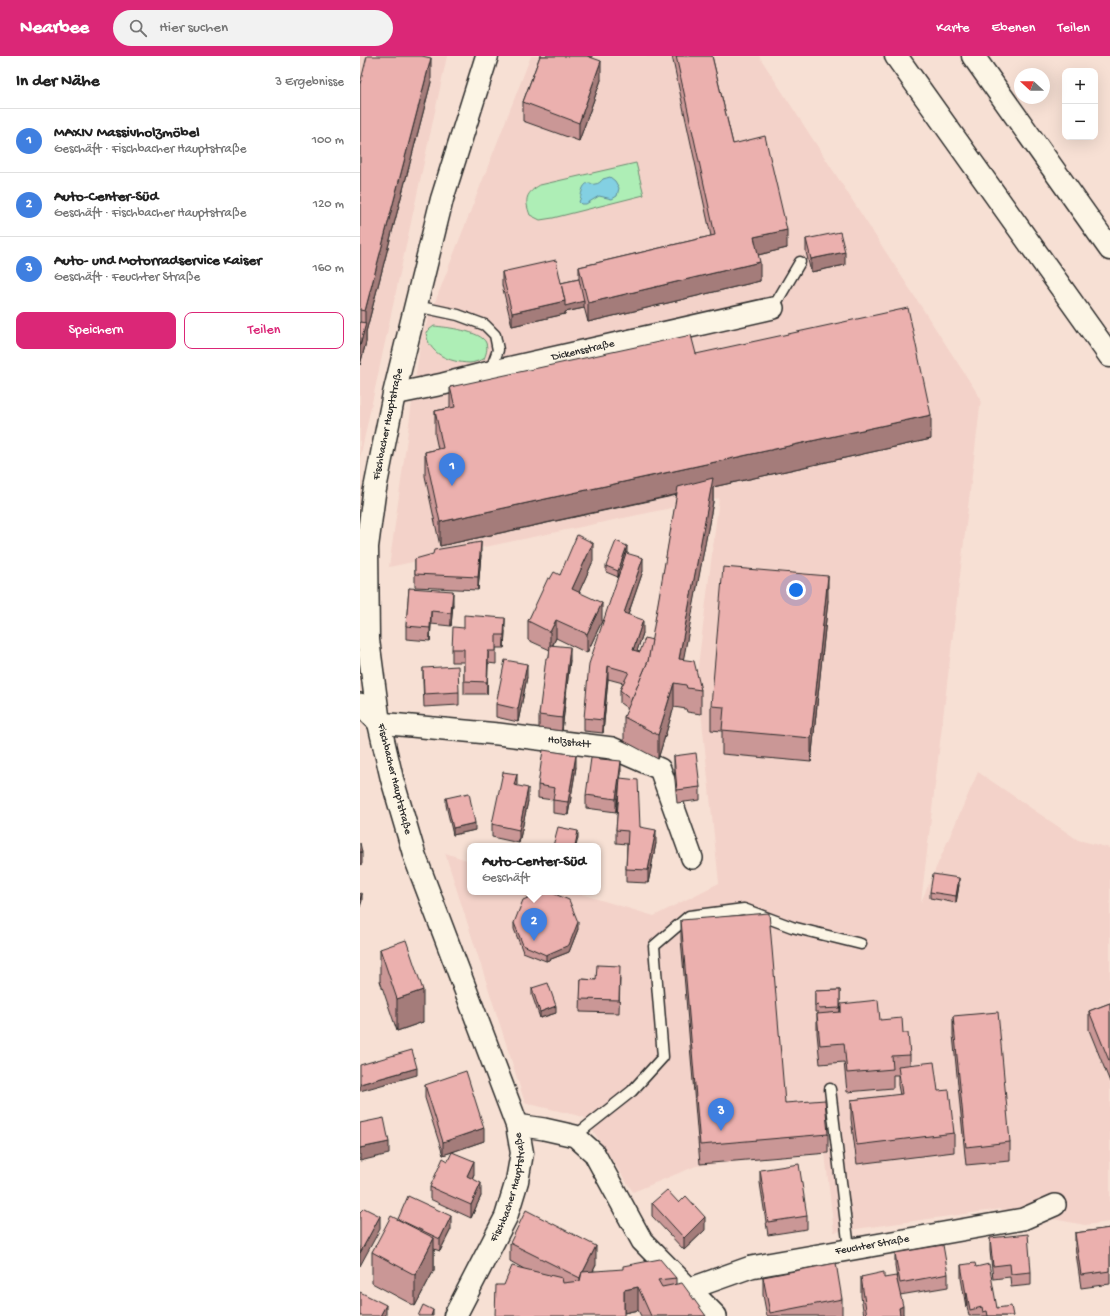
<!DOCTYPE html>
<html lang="de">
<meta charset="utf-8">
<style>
:root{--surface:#fff;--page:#f2f2f2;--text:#222;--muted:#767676;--line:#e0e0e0;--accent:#db2777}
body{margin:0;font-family:"Gochi Hand",sans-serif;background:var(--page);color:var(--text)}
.controls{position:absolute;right:12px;top:12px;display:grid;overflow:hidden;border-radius:8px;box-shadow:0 4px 16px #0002}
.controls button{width:36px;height:36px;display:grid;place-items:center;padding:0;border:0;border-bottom:1px solid var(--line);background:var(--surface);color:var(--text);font:20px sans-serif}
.compass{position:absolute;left:654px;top:12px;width:36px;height:36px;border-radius:50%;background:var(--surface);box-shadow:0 4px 16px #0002;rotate:291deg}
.you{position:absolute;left:436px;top:534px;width:14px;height:14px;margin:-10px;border:3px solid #fff;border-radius:50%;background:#1a73e8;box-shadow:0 0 0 6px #1a73e833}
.badge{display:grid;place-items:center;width:26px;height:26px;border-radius:50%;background:var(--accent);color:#fff;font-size:13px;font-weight:700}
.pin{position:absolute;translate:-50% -33px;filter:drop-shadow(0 1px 2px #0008)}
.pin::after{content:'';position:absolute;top:21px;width:14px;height:12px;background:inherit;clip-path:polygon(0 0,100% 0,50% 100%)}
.popup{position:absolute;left:107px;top:787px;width:134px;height:52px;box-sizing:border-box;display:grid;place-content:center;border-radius:8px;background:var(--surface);filter:drop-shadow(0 1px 3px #0005);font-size:13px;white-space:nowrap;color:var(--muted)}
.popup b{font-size:15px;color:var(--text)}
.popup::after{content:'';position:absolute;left:50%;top:100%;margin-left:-8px;border:8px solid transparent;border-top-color:var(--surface)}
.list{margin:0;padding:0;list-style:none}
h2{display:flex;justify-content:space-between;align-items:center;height:52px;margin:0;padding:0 16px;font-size:17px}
h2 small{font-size:13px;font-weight:400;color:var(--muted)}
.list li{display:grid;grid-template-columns:26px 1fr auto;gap:12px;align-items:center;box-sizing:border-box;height:64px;padding:0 16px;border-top:1px solid var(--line)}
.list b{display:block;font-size:15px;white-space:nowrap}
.list p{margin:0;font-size:13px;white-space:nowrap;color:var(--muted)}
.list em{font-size:13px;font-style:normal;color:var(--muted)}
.actions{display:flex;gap:8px;padding:12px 16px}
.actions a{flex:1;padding:9px 0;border:1px solid var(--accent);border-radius:8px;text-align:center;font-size:14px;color:var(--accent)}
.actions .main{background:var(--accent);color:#fff}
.icon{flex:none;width:22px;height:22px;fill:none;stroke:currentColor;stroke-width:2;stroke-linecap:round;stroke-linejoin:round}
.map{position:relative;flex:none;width:750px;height:1260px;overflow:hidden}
header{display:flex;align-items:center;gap:24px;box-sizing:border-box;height:56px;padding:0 20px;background:var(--accent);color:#fff}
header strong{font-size:19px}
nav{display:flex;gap:22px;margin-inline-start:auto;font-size:14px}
.search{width:280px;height:36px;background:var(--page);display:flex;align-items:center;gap:10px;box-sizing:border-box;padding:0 14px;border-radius:22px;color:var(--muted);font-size:15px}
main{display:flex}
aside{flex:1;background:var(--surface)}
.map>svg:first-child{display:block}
</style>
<header>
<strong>Nearbee</strong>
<div class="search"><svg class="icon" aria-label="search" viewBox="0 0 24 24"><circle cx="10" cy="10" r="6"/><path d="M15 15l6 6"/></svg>Hier suchen</div>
<nav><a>Karte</a><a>Ebenen</a><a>Teilen</a></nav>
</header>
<main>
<aside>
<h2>In der Nähe<small>3 Ergebnisse</small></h2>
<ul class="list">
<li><span class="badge" style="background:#3f7fe0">1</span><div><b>MAXIV Massivholzmöbel</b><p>Geschäft · Fischbacher Hauptstraße</p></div><em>100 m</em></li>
<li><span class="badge" style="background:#3f7fe0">2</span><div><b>Auto-Center-Süd</b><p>Geschäft · Fischbacher Hauptstraße</p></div><em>120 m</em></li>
<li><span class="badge" style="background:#3f7fe0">3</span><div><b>Auto- und Motorradservice Kaiser</b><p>Geschäft · Feuchter Straße</p></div><em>160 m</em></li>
</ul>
<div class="actions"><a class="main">Speichern</a><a>Teilen</a></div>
</aside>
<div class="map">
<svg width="750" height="1260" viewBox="0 0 750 1260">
<rect width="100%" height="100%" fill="#f7e0d4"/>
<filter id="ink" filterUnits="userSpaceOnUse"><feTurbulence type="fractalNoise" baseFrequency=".025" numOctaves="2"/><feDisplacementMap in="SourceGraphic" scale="8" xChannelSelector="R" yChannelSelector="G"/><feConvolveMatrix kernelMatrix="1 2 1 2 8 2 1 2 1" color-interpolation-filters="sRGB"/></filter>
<g filter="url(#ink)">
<g fill="#f3d2c9">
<polygon points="0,0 87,0 0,402"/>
<polygon points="171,0 399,0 621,343 561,846 618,716 718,784 750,792 750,1166 725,1169 641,1153 474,1176 465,1097 336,1110 273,1136 224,1061 165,1047 85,797 110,805 110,836 214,836 294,860 359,827 337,618 359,442 29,511 61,282"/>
</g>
<g fill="#aeeeb6" stroke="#6c8c70">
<path d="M276,107L284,139L193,162L180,164L170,159C164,143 166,137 180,129Z"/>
<path d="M74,270C85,271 122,275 126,287C128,293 126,298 124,303C120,304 114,307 109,307C89,306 68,298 66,276Z"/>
</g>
<path fill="#83d0e2" stroke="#608e99" d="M250,121L255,125L259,132L257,140L252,143L239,140L226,148H221L219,146C222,140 221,128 229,127C233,127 231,129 235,128C239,128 241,125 243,123C245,122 248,122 250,121Z"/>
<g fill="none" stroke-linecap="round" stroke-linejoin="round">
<g stroke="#2b2b2b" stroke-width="13">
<g id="lane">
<polyline points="56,250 98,259 125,269 135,279 138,294 130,316"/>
<polyline points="413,252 440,206"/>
<polyline points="470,1033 489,1193"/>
<polyline points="215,1080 272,1035 303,1001 294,890 329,860 384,853 432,871 501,888"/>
</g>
</g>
<g stroke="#2b2b2b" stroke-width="24">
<g id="street">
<path id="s1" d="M34,338L83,328L130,316L413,252"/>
<path id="s2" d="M0,648L19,667L138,678L252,692L300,713L332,802"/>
<polyline points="157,1069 184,1073 215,1080 234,1097 282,1185 356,1260"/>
<path id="s3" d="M329,1233L391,1211L663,1163L695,1149"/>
</g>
</g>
<g stroke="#2b2b2b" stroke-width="25">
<g id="secondary">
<path id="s4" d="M95,1260L146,1161L157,1125L162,1097L157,1069L55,801L32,723L19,667L8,584L7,491L14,438L34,338L82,143L127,0"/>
</g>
</g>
<g stroke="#2b2b2b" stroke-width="25">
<g id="highway">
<polyline points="536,0 750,300"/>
<polyline points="613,0 750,193"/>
</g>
</g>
<use href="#lane" stroke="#fcf5e5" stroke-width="10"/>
<use href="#street" stroke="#fcf5e5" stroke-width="21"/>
<use href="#secondary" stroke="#fcf5e5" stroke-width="22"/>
<use href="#highway" stroke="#fcf5e5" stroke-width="22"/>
</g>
<g fill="#ca9796" stroke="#2b2b2b">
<polygon points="180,0 232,0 232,2 241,24 219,85 163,65 163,46"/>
<polygon points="312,0 352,0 373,88 427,192 398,199 400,225 228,266 224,251 224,252 205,256 205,258 152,270 142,229 142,216 201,227 219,223 219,211 351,180"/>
<polygon points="71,26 6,276 6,286 0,309 0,28"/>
<polygon points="446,183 485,209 451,216 446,196"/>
<polygon points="336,298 571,383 353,431 353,446 323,603 341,634 341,658 327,656 326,653 314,651 298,703 264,685 264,661 268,653 260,647 260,634 263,627 248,623 243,677 224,675 224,662 258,521 246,516 246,510 267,496 267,497 283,515 268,559 283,577 277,595 280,596 292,584 317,439 80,490 65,420 65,396 78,393 75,379 75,355 90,352 90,331"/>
<polygon points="121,499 118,534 55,531 55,503"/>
<polygon points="233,505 219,536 242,565 227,597 196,582 193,589 210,604 202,675 179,672 179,659 189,602 190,594 168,584 168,565 190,523"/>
<polygon points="49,532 93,548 91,570 71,568 70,585 46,583 46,570"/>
<polygon points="468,544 451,706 362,698 362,675 351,674 351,650"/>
<polygon points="145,575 144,592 136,592 136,608 128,607 127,638 104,638 104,606 92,606 92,593"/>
<polygon points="63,612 99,636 99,649 64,651 63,625"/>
<polygon points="167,621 158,666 136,661 136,648"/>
<polygon points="314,700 340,731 340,744 317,747 314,713"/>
<polygon points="216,711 208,759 193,757 193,744 178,742 178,729"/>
<polygon points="261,718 260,722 280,771 296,787 288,827 266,826 266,813 267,788 256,787 256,774 260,725 256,756 226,752 226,739"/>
<polygon points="86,742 115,774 93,779 86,749"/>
<polygon points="168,745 159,787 132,781 132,768"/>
<polygon points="599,829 596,847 570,842 570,836"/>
<polygon points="321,864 425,1047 468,1078 468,1097 340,1108 321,883"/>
<polygon points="154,867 218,873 209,896 186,905 163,896 154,873"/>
<polygon points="20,893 63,966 37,975 20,925"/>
<polygon points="221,923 236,924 260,923 259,957 220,956"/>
<polygon points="172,932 196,957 180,962 172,939"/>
<polygon points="480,934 480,956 481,948 520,964 543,977 550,999 550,1009 578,1035 594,1077 594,1096 497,1108 491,1063 491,1044 540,1039 538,1029 538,1019 533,1019 533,1032 487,1036 484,1006 460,1008 457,977 457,958 458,958 458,956 455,956 455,935"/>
<polygon points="750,947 750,1026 729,974 729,955"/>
<polygon points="593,960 650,1086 650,1105 606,1109 593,979"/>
<polygon points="65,1029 124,1085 83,1099 65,1042"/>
<polygon points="400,1114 447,1160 447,1173 408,1179 400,1127"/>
<polygon points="114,1118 112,1123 121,1140 111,1162 70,1143 70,1131"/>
<polygon points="292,1147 319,1147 345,1174 324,1194 292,1160"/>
<polygon points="38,1163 91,1173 80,1195 74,1193 74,1214 55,1250 12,1227 12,1196"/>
<polygon points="750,1172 750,1228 721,1232 715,1190 715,1177"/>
<polygon points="630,1182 671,1216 671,1229 651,1231 650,1221 633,1223 630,1195"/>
<polygon points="150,1187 236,1209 233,1215 316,1222 316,1228 346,1260 281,1260 278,1254 264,1257 144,1229 164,1213 150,1205"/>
<polygon points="535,1197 588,1218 588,1231 540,1239 543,1260 504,1260 501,1240 501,1221 524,1222 538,1230 535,1210"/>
<polygon points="601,1209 616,1211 637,1252 653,1260 609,1260 607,1250 606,1251 601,1222"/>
<polygon points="403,1221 482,1243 482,1260 407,1260 403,1239"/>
</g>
<g fill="#a47b7a" stroke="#2b2b2b">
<polygon points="71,2 71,26 6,276 6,286 0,309 0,290 5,270 5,255"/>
<polygon points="241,5 241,24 219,85 219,67"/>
<polygon points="427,174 427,192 394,200 394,181"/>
<polygon points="485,196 485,209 451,216 451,203"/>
<polygon points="400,206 400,225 228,266 228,247"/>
<polygon points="205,245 224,245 224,252 205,256 205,258 152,270 152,257"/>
<polygon points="571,359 571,383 353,431 353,446 319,627 319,603 351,431 80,490 80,466"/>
<polygon points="121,486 121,499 118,534 118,521"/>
<polygon points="233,487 233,505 212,552 212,533"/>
<polygon points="267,490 267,496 258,521 258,515"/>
<polygon points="283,502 283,515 264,570 264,557"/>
<polygon points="468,520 468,544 451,706 451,682"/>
<polygon points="93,535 93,548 91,570 91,557"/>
<polygon points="242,547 242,565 227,597 227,578"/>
<polygon points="71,555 71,568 70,585 70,572"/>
<polygon points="145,562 145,575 144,592 144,579"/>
<polygon points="196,564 196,582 190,594 190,576"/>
<polygon points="283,564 283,577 273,607 273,594"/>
<polygon points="210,591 210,604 202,675 202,662"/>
<polygon points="128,595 128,607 127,638 127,626"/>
<polygon points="167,608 167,621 158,666 158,653"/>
<polygon points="248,610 248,623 243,677 243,664"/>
<polygon points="314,627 314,651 298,703 298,679"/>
<polygon points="216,699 216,711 208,759 208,746"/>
<polygon points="261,705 261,718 256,756 256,743"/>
<polygon points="157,718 157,731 154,729"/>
<polygon points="168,732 168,745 159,787 159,774"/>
<polygon points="115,767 115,774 93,779 93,772"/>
<polygon points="296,774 296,787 288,827 288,814"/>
<polygon points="218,775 218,782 216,790 215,790"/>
<polygon points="0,796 2,796 2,808 0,809"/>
<polygon points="599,822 599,829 596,847 596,840"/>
<polygon points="2,838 2,845 0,851 0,844"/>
<polygon points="218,866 218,873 209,896 186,905 186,899"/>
<polygon points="63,934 63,966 37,975 37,943"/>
<polygon points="196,950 196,957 180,962 180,956"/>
<polygon points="57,1012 57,1019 0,1035 0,1028"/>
<polygon points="124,1072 124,1085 83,1099 83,1086"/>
<polygon points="29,1086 29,1098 0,1105 0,1092"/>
<polygon points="114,1105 114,1118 107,1133 107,1120"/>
<polygon points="121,1127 121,1140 111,1162 111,1149"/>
<polygon points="20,1160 20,1173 0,1210 0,1197"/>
<polygon points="91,1160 91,1173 80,1195 80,1183"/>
<polygon points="345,1161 345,1174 324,1194 324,1182"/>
<polygon points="74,1182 74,1214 55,1250 55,1219"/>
<polygon points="236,1190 236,1209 220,1241 220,1222"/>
<polygon points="278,1231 278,1254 264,1257 264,1234"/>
<polygon points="607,1237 607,1250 606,1251 606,1238"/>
<polygon points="26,1249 26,1260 20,1260"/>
<polygon points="543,1250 543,1260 538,1260 539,1252"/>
<polygon points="73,1254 73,1260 71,1260"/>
</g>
<g fill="#ebb0ae" stroke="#2b2b2b">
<polygon points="7,0 62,0 71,2 5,255 0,254 0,28"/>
<polygon points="180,0 227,0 241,5 219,67 163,46"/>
<polygon points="316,0 352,0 373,88 405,80 427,174 394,181 400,206 228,247 219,211 355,179"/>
<polygon points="480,176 485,196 451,203 446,183"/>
<polygon points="196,204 205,245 152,257 142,216"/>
<polygon points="219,223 224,245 205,250 205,245 201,227"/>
<polygon points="548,252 571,359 80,466 65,396 83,392 75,355 95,351 90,331 331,279 336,298"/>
<polygon points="0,266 6,267 0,290"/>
<polygon points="353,422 319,603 334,605 341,634 327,632 326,629 314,627 298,679 264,661 288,605 318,431"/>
<polygon points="217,479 233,487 212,533 242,547 227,578 196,564 190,576 168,565 188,522 190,523 194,516 200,519"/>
<polygon points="256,485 267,490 258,515 246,510"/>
<polygon points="121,486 118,521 55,518 55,503 73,498 74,494"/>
<polygon points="266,497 283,502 264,557 283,564 273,594 280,596 285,582 292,584 288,605 273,640 271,643 260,634 269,616 248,610 243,664 224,662 229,608"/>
<polygon points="363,511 468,520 451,682 362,674 364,651 351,650"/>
<polygon points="49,532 93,535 91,557 71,555 70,572 46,570"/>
<polygon points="104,559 145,562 144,579 136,579 136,595 128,595 127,626 104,625 104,593 92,593 93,571 104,572"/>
<polygon points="190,589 210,591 202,662 179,659 186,602 189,602"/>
<polygon points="145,604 167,608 158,653 136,648"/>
<polygon points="98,610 99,636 64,638 63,612"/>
<polygon points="183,694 216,699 208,746 193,744 195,732 178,729"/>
<polygon points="336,697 340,731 317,734 314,700"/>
<polygon points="231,702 261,705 256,743 226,739"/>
<polygon points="143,716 157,718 154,729 168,732 159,774 132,768"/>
<polygon points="260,722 278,724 280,771 296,774 288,814 266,813 268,775 256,774"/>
<polygon points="109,737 115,767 93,772 86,742"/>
<polygon points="198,771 218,775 215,790 193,790"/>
<polygon points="0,787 2,796 0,796"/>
<polygon points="573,818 599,822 596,840 570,836"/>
<polygon points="182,836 190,836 209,844 218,866 209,889 186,899 163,889 154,867 163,844"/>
<polygon points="0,837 2,838 0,844"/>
<polygon points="409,857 425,1047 465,1044 468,1078 340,1089 321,864"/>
<polygon points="46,884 63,934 37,943 20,893"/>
<polygon points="237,909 260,910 259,944 220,943 221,923 236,924"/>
<polygon points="188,927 196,950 180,956 172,932"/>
<polygon points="480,934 480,952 459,953 458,949 455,950 455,935"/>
<polygon points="518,944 520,964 542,962 543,977 548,977 550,999 532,1000 533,1013 487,1017 484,987 460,989 457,958 481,956 481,948"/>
<polygon points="750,947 750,1007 729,955"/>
<polygon points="638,956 650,1086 606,1091 593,960"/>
<polygon points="52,994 57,1012 0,1028 0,1009"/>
<polygon points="574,1006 578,1035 589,1034 594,1077 497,1089 491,1044 542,1038 538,1010"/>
<polygon points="106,1015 124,1072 83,1086 65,1029"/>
<polygon points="24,1062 29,1086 0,1092 0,1067"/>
<polygon points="92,1096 114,1105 107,1120 121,1127 111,1149 70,1131 83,1102 88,1105"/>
<polygon points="439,1108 447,1160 408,1166 400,1114"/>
<polygon points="307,1134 319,1147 326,1140 345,1161 324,1182 292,1147"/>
<polygon points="48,1140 91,1160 80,1183 38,1163"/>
<polygon points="4,1152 20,1160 0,1197 0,1156"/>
<polygon points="166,1154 236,1190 223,1216 222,1216 220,1222 150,1187"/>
<polygon points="31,1160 74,1182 55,1219 12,1196"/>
<polygon points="750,1172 750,1215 721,1219 715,1177"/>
<polygon points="668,1178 671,1216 651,1218 650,1208 633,1210 630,1182"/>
<polygon points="583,1189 588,1218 540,1227 535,1197"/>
<polygon points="300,1203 316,1222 298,1224 302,1231 322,1227 346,1260 291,1260 278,1231 264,1234 264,1260 135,1260 136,1229 144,1229 152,1210 202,1222 203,1227 220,1225 222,1216 263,1213 263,1210"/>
<polygon points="476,1207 482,1243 410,1257 403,1221"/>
<polygon points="615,1207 616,1211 629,1208 637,1252 651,1250 653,1260 628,1260 627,1255 623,1256 622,1251 610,1254 607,1237 606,1238 601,1209"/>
<polygon points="524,1216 524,1222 536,1220 543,1250 539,1252 540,1259 538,1260 507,1260 501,1221"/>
<polygon points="0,1236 26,1249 20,1260 0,1260"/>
<polygon points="63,1249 73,1254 71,1260 58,1260"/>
</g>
</g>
<g text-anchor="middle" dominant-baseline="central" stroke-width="4" stroke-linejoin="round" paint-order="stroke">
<g font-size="11" fill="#2b2b2b" stroke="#fcf5e5">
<text stroke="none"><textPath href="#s1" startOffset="194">Dickensstraße</textPath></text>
<text stroke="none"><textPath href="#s4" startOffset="933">Fischbacher Hauptstraße</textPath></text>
<text stroke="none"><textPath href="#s2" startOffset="218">Holzstatt</textPath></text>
<text transform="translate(34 723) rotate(76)">Fischbacher Hauptstraße</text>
<text stroke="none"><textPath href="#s4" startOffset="141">Fischbacher Hauptstraße</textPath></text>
<text stroke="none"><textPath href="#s3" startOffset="189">Feuchter Straße</textPath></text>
</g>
</g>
</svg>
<div class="controls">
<button>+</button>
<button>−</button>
</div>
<svg class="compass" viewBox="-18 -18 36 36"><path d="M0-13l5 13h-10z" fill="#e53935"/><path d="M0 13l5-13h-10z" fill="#767676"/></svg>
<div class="you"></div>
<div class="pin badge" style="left:92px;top:430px;background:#3f7fe0">1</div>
<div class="pin badge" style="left:174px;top:885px;background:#3f7fe0">2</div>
<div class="popup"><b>Auto-Center-Süd</b>Geschäft</div>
<div class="pin badge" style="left:361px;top:1075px;background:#3f7fe0">3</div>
</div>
</main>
